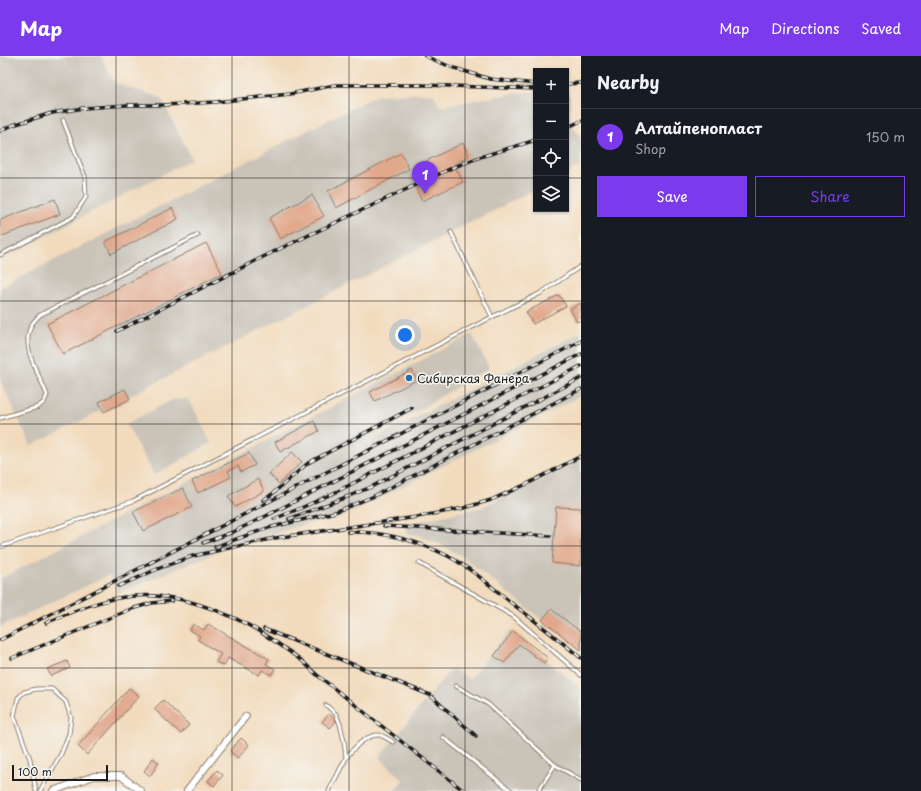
<!DOCTYPE html>
<meta charset="utf-8">
<style>
:root{--surface:#171b24;--page:#20242c;--text:#f1f3f6;--muted:#9ea1a6;--line:#363941;--accent:#7c3aed}
body{margin:0;font-family:"Playpen Sans",sans-serif;background:var(--page);color:var(--text)}
.controls{position:absolute;right:12px;top:12px;display:grid;overflow:hidden;border-radius:0px;box-shadow:0 1px 3px #0004}
.controls button{width:36px;height:36px;display:grid;place-items:center;padding:0;border:0;border-bottom:1px solid var(--line);background:var(--surface);color:var(--text);font:20px sans-serif}
.scale{position:absolute;left:12px;bottom:10px;width:96px;box-sizing:border-box;padding-left:4px;border:2px solid #1c1c1c;border-top:0;font-size:11px;line-height:14px;white-space:nowrap;color:#1c1c1c;-webkit-text-stroke:3px #f6f6f2;paint-order:stroke}
.you{position:absolute;left:405px;top:279px;width:14px;height:14px;margin:-10px;border:3px solid #fff;border-radius:50%;background:#1a73e8;box-shadow:0 0 0 6px #1a73e833}
.badge{display:grid;place-items:center;width:26px;height:26px;border-radius:50%;background:var(--accent);color:#fff;font-size:13px;font-weight:700}
.pin{position:absolute;translate:-50% -33px;filter:drop-shadow(0 1px 2px #0008)}
.pin::after{content:'';position:absolute;top:21px;width:14px;height:12px;background:inherit;clip-path:polygon(0 0,100% 0,50% 100%)}
.list{margin:0;padding:0;list-style:none}
h2{display:flex;justify-content:space-between;align-items:center;height:52px;margin:0;padding:0 16px;font-size:17px}
h2 small{font-size:13px;font-weight:400;color:var(--muted)}
.list li{display:grid;grid-template-columns:26px 1fr auto;gap:12px;align-items:center;box-sizing:border-box;height:56px;padding:0 16px;border-top:1px solid var(--line)}
.list b{display:block;font-size:15px;white-space:nowrap}
.list p{margin:0;font-size:13px;white-space:nowrap;color:var(--muted)}
.list em{font-size:13px;font-style:normal;color:var(--muted)}
.actions{display:flex;gap:8px;padding:12px 16px}
.actions a{flex:1;padding:9px 0;border:1px solid var(--accent);border-radius:0px;text-align:center;font-size:14px;color:var(--accent)}
.actions .main{background:var(--accent);color:#fff}
.icon{flex:none;width:22px;height:22px;fill:none;stroke:currentColor;stroke-width:2;stroke-linecap:round;stroke-linejoin:round}
.map{position:relative;flex:none;width:581px;height:735px;overflow:hidden}
header{display:flex;align-items:center;gap:24px;box-sizing:border-box;height:56px;padding:0 20px;background:var(--accent);color:#fff}
header strong{font-size:19px}
nav{display:flex;gap:22px;margin-inline-start:auto;font-size:14px}
main{display:flex}
aside{flex:1;background:var(--surface)}
.map>svg:first-child{display:block}
</style>
<header>
<strong>Map</strong>
<nav><a>Map</a><a>Directions</a><a>Saved</a></nav>
</header>
<main>
<div class="map">
<svg width="581" height="735" viewBox="0 0 581 735">
<rect width="100%" height="100%" fill="#f6f6f2"/>
<filter id="ink" filterUnits="userSpaceOnUse"><feTurbulence type="fractalNoise" baseFrequency=".025" numOctaves="2"/><feDisplacementMap in="SourceGraphic" scale="8" xChannelSelector="R" yChannelSelector="G"/><feConvolveMatrix kernelMatrix="1 2 1 2 8 2 1 2 1" color-interpolation-filters="sRGB"/></filter>
<filter id="wash" filterUnits="userSpaceOnUse"><feTurbulence type="fractalNoise" baseFrequency=".012" numOctaves="4" result="noise"/><feDisplacementMap in="SourceGraphic" scale="16" xChannelSelector="R" yChannelSelector="G"/><feGaussianBlur stdDeviation="0.9" result="paint"/><feColorMatrix in="noise" values="0 0 0 0 0 0 0 0 0 0 0 0 0 0 0 0 0 1.4 0 .05"/><feComposite in="paint" operator="in"/></filter>
<g filter="url(#wash)">
<rect width="100%" height="100%" fill="#f2dbbd"/>
<g fill="#c9c3b8">
<polygon points="0,0 101,0 115,27 161,42 192,103 0,204"/>
<polygon points="523,36 536,36 536,133 31,390 0,324 0,232 377,39 433,37 440,50"/>
<polygon points="566,37 570,37 571,66 581,84 581,110 566,117"/>
<polygon points="581,276 581,340 354,455 239,487 118,537 109,519 0,571 0,523 472,278 489,312 343,399"/>
<polygon points="174,343 189,343 211,387 154,419 126,368"/>
<polygon points="581,404 581,594 542,564 463,501 441,489 418,479 407,478 407,468 482,451"/>
<polygon points="511,574 581,633 581,735 394,735 403,724 379,701 452,612 469,623"/>
</g>
<g id="blocks">
<g fill="#e1a88c">
<polygon points="463,87 469,100 454,108 463,126 422,145 416,133 427,128 418,109"/>
<polygon points="401,97 409,113 336,152 328,135"/>
<polygon points="312,139 324,160 280,183 269,162"/>
<polygon points="55,143 60,158 0,181 0,164"/>
<polygon points="172,152 178,163 111,198 105,186"/>
<polygon points="206,187 222,217 63,298 47,268"/>
<polygon points="559,239 566,250 533,268 526,256"/>
<polygon points="581,247 581,264 577,266 570,253"/>
<polygon points="412,314 417,324 375,345 370,336"/>
<polygon points="125,333 130,343 104,356 99,346"/>
<polygon points="314,365 319,375 280,396 275,386"/>
<polygon points="292,396 302,406 279,428 269,418"/>
<polygon points="249,397 255,409 241,416 238,410 228,415 231,421 198,437 192,425"/>
<polygon points="258,423 264,435 235,451 228,440"/>
<polygon points="183,432 192,451 143,475 133,456"/>
<polygon points="556,451 581,452 581,510 552,507"/>
<polygon points="551,553 581,576 581,594 542,564"/>
<polygon points="193,568 204,574 208,568 269,603 266,608 275,613 271,619 262,614 259,619 228,602 224,610 216,606 221,598 198,584 200,580 190,574"/>
<polygon points="513,575 548,602 544,607 519,588 504,607 494,600"/>
<polygon points="67,605 70,612 51,620 47,613"/>
<polygon points="129,632 139,640 87,699 78,690"/>
<polygon points="163,644 189,669 181,678 154,653"/>
<polygon points="329,658 334,662 336,665 330,672 322,666"/>
<polygon points="241,682 249,689 238,702 230,695"/>
<polygon points="153,702 159,707 150,720 144,715"/>
<polygon points="217,714 223,719 214,730 208,725"/>
</g>
</g>
</g>
<g filter="url(#ink)">
<use href="#blocks" fill-opacity="0" stroke="#877c6c" stroke-width="1"/>
<g fill="none" stroke-linecap="round" stroke-linejoin="round">
<g stroke="#877c6c" stroke-width="5">
<g id="service">
<polyline points="451,176 492,261"/>
<polyline points="0,199 73,161 86,141 85,121 63,64"/>
<path d="M0,362L38,351L44,346L47,339C40,318 19,292 32,268C34,265 37,262 40,259L198,179"/>
<polyline points="0,491 133,445 492,261 541,237 581,210"/>
<polyline points="419,507 513,560 581,619"/>
<polyline points="456,630 488,648 555,709 581,724"/>
<polyline points="326,649 336,658 340,668 344,685 346,702 329,735"/>
<polyline points="443,681 505,730 512,735"/>
<path d="M346,702C353,693 366,679 378,679C383,679 388,683 393,686"/>
<polyline points="36,735 30,703 14,660 18,642 24,636 36,633 52,633 66,646 71,662 69,678 61,698 40,735"/>
<polyline points="538,735 555,709"/>
</g>
</g>
<g stroke="#877c6c" stroke-width="8">
<g id="minor">
<polyline points="53,735 94,720 121,720 141,735"/>
<polyline points="187,735 246,660"/>
</g>
</g>
<use href="#service" stroke="#fff" stroke-width="3"/>
<use href="#minor" stroke="#fff" stroke-width="6"/>
<g stroke="#1c1c1c" stroke-width="3.5">
<g id="rail">
<polyline points="425,0 451,11 490,23 536,28"/>
<polyline points="566,28 581,27"/>
<polyline points="566,72 581,65"/>
<polyline points="0,75 13,69 52,57 84,52 127,49 165,49 215,46 290,38 335,29 423,29 536,33"/>
<polyline points="117,275 273,196 454,111 480,101 536,84"/>
<polyline points="263,444 271,439 308,407 412,352"/>
<polyline points="274,463 301,452 338,435 581,310"/>
<polyline points="289,463 349,440 371,431 581,322"/>
<polyline points="384,470 550,480"/>
<path d="M348,476C382,475 418,485 448,500C472,513 493,532 514,549C537,566 559,584 581,602"/>
<polyline points="203,487 233,476 266,460 581,298"/>
<polyline points="215,491 231,485 268,472 335,456 372,441 581,333"/>
<polyline points="119,530 162,511 193,500 275,482 417,461 464,452 491,444 529,427 581,400"/>
<path d="M46,567C81,551 117,537 156,540C193,542 241,562 271,583C281,589 291,597 301,604C308,610 314,617 321,622C369,660 416,697 464,735"/>
<polyline points="264,573 430,639 476,680"/>
<polyline points="0,584 581,285"/>
<polyline points="12,602 131,553 152,547 172,545"/>
</g>
</g>
<use href="#rail" stroke="#f6f6f2" stroke-width="2" stroke-dasharray="6" stroke-linecap="butt"/>
</g>
</g>
<path fill="none" stroke="#1c1c1c" stroke-width="1" stroke-opacity="0.55" d="M116,0V735M232,0V735M349,0V735M465,0V735M0,122H536M566,122H581M0,245H581M0,368H581M0,490H581M0,612H581"/>
<circle fill="#1f6fb2" stroke="#f6f6f2" stroke-width="1.5" cx="409" cy="322" r="4"/>
<g text-anchor="middle" dominant-baseline="central" stroke-width="3" stroke-linejoin="round" paint-order="stroke">
<g font-size="12" fill="#1c1c1c" stroke="#f6f6f2" text-anchor="start">
<text x="417" y="322">Сибирская Фанера</text>
</g>
</g>
</svg>
<div class="controls">
<button>+</button>
<button>−</button>
<button><svg class="icon" aria-label="locate" viewBox="0 0 24 24"><circle cx="12" cy="12" r="6"/><path d="M12 2v4M12 18v4M2 12h4M18 12h4"/></svg></button>
<button><svg class="icon" aria-label="layers" viewBox="0 0 24 24"><path d="M12 4l9 5-9 5-9-5zM3 14l9 5 9-5"/></svg></button>
</div>
<div class="scale">100 m</div>
<div class="you"></div>
<div class="pin badge" style="left:425px;top:138px">1</div>
</div>
<aside>
<h2>Nearby<small></small></h2>
<ul class="list">
<li><span class="badge">1</span><div><b>Алтайпенопласт</b><p>Shop</p></div><em>150 m</em></li>
</ul>
<div class="actions"><a class="main">Save</a><a>Share</a></div>
</aside>
</main>
